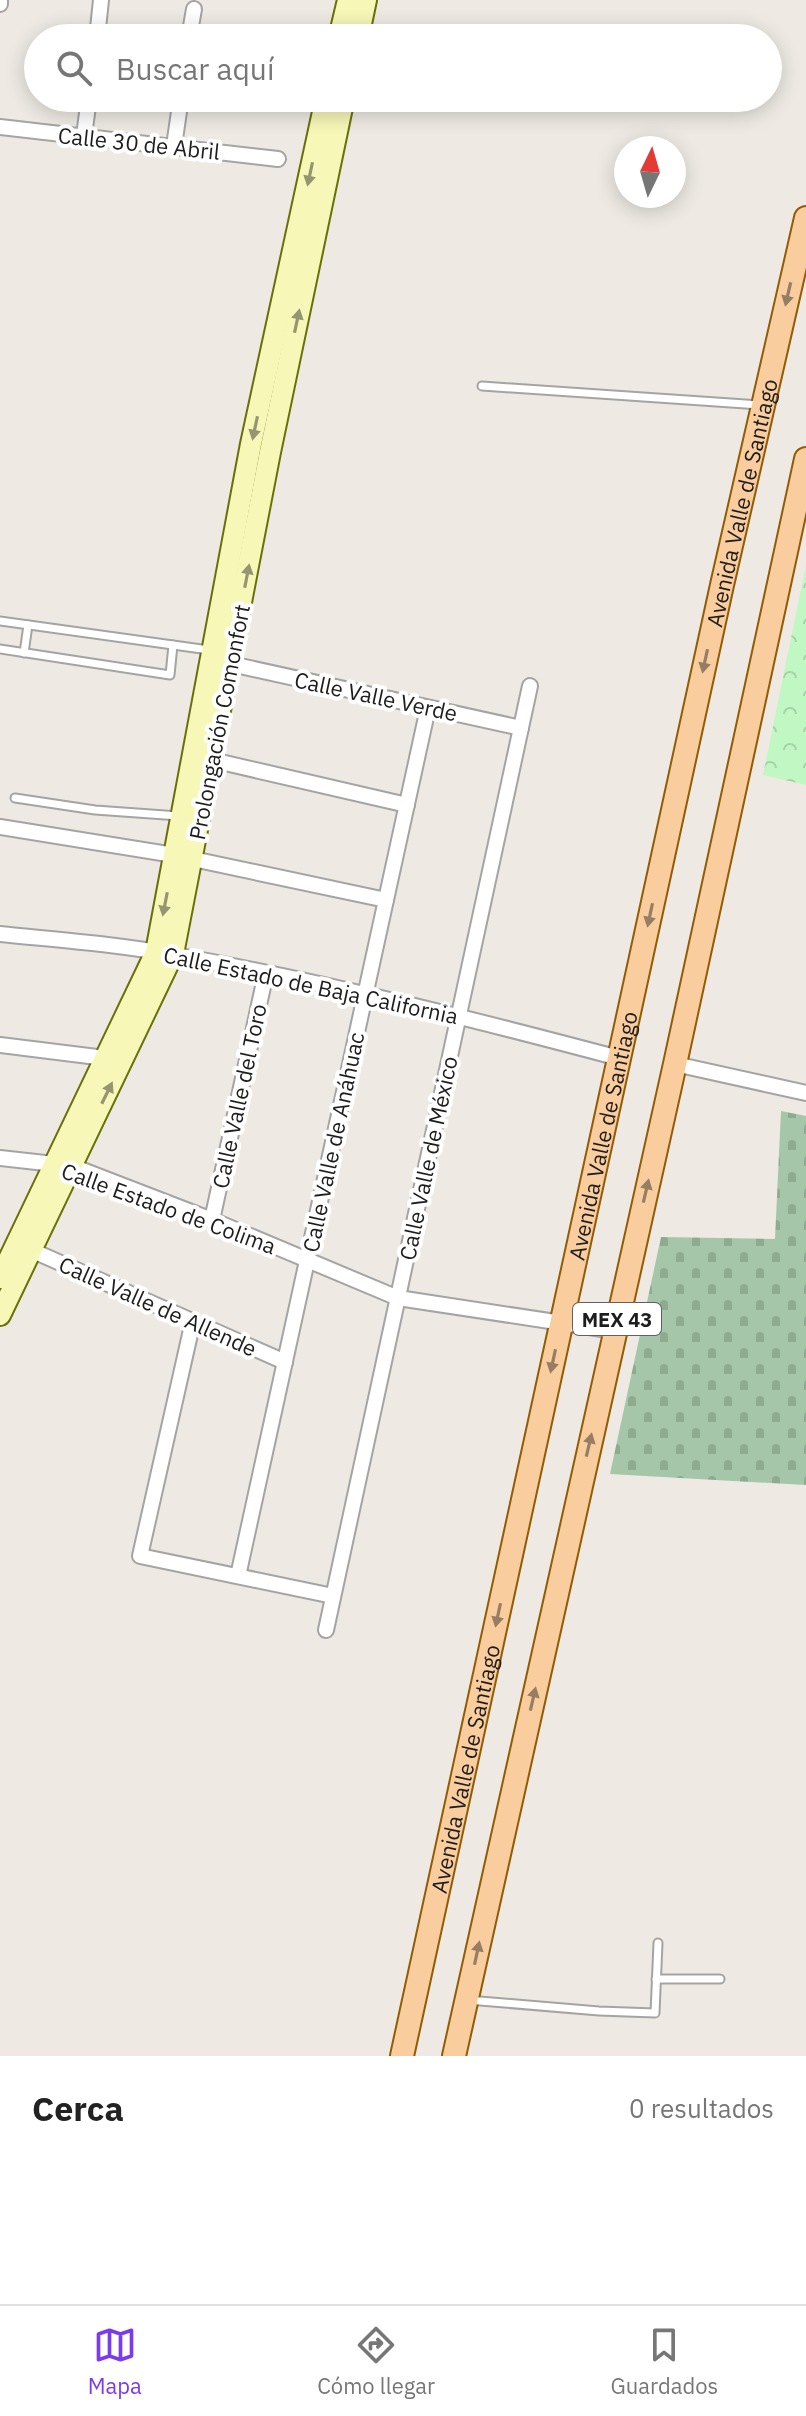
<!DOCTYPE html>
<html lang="es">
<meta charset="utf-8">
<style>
:root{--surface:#fff;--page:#f6f6f6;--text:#222;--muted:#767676;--line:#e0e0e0;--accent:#7c3aed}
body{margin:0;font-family:"IBM Plex Sans",sans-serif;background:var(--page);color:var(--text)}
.compass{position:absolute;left:614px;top:136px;width:72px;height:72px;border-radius:50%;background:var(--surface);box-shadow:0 4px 20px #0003;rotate:5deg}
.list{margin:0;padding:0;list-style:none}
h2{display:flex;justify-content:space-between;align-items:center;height:104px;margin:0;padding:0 32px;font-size:34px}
h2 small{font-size:26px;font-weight:400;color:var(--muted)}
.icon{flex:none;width:44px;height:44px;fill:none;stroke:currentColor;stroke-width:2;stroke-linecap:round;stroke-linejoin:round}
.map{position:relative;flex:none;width:806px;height:2056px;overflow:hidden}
.search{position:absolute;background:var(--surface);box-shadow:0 4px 20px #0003;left:24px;right:24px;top:24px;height:88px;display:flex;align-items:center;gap:20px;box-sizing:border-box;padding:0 28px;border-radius:44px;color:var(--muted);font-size:30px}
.sheet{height:248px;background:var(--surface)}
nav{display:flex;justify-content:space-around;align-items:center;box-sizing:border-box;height:112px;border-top:2px solid var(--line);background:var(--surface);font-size:22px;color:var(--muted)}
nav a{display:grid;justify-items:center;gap:4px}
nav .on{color:var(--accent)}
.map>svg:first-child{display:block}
</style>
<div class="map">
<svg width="806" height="2056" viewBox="0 0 806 2056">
<defs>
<pattern id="cemetery-stones" width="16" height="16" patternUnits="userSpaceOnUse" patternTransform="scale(2)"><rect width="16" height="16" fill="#a5c6a9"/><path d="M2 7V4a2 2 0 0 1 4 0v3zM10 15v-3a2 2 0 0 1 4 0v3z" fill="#8eaa91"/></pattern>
<pattern id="park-crowns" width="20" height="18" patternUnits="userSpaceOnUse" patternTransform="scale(2)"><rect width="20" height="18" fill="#c1f7c3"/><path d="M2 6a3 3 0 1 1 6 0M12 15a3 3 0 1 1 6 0" fill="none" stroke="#a5d3a7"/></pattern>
</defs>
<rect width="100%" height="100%" fill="#eeeae3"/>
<polygon fill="url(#cemetery-stones)" points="781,1111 806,1116 806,1485 610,1474 661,1237 775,1239"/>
<polygon fill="url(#park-crowns)" points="806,565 806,785 763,775"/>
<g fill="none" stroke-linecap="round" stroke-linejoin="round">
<g stroke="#a4a4a4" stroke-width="11">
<g id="lane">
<polyline points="482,386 760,405"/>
<polyline points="0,621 209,650"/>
<polyline points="0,649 170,675 173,645"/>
<polyline points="24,653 28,625"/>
<polyline points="15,798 95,810 179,816"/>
<polyline points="656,1979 720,1979"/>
<polyline points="468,2000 599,2011 655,2013 658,1943"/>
</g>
</g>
<g stroke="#a4a4a4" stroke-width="18">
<g id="street">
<polyline points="0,4 0,0"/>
<polyline points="97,38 101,0"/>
<polyline points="189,38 194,9"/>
<polyline points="0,127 278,159"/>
<polyline points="84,136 89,98"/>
<polyline points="174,146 181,98"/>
<polyline points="231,664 521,728"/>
<polyline points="212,760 407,805"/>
<polyline points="0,827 174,855 386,900"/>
<path d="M0,934C58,940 117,944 175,955C325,982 472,1019 619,1058"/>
<polyline points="0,1045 105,1058"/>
<polyline points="675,1064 806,1093"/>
<polyline points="0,1158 72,1166 212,1220 398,1298 615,1331"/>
<polyline points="212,1220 266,973"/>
<polyline points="31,1250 285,1362"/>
<polyline points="193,1321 140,1556 333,1596"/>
<polyline points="238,1576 428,708"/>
<polyline points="326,1630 530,686"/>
</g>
</g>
<g stroke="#6a7008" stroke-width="24">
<g id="secondary">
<polyline points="339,38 348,0"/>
<polyline points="358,38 366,0"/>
<polyline points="0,1278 156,952 251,444 326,98"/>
<polyline points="0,1315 173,954 270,452 344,98"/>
</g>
</g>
<g stroke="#925c05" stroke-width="26">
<g id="primary">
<path id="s1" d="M402,2056L722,585L806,218"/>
<polyline points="454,2056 675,1064 806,459"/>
</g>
</g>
<use href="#lane" stroke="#fff" stroke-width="7"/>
<use href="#street" stroke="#fff" stroke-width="14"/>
<use href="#secondary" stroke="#f7f7b8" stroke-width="20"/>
<use href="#primary" stroke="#f9cd9e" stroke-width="22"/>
</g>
<defs><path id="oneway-solid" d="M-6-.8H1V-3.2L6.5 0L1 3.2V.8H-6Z" transform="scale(2)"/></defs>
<g fill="#959572">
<use href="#oneway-solid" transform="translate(310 174) rotate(102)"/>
<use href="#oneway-solid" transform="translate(297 321) rotate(-78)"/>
<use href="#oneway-solid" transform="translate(255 428) rotate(102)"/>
<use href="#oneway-solid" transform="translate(247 576) rotate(-79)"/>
<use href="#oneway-solid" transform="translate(165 904) rotate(101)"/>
<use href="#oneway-solid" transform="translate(107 1093) rotate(-64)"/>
</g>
<g fill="#967e64">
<use href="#oneway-solid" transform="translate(788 294) rotate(103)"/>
<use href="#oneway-solid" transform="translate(705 661) rotate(102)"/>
<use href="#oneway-solid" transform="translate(650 915) rotate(102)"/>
<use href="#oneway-solid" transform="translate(646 1191) rotate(-77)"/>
<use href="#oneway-solid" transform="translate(553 1361) rotate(102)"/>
<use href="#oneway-solid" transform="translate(589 1445) rotate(-77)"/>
<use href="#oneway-solid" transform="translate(498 1615) rotate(102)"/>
<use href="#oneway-solid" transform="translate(533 1699) rotate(-77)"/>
<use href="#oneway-solid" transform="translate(477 1953) rotate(-78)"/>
</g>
<g text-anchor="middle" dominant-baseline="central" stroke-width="8" stroke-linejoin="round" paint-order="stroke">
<rect fill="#fff" stroke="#616161" stroke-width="2" x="573" y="1303" width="88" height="32" rx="6"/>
<g font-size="20" font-weight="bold" fill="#1d1d1d">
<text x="617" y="1319">MEX 43</text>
</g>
<g font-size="22" fill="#1d1d1d" stroke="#fff">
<text transform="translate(139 143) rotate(6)">Calle 30 de Abril</text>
<text stroke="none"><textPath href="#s1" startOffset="1590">Avenida Valle de Santiago</textPath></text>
<text transform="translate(376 696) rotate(12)">Calle Valle Verde</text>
<text transform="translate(219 722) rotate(-79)">Prolongación Comonfort</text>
<text transform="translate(311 985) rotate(12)">Calle Estado de Baja California</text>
<text transform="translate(239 1096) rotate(-78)">Calle Valle del Toro</text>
<text stroke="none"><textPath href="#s1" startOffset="942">Avenida Valle de Santiago</textPath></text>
<text transform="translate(333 1142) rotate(-78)">Calle Valle de Anáhuac</text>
<text transform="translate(428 1158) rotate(-78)">Calle Valle de México</text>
<text transform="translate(169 1208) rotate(20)">Calle Estado de Colima</text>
<text transform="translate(158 1306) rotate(24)">Calle Valle de Allende</text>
<text stroke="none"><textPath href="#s1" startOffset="294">Avenida Valle de Santiago</textPath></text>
</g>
</g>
</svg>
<svg class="compass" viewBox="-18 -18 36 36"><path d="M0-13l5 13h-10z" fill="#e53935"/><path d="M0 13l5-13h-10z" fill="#767676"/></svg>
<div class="search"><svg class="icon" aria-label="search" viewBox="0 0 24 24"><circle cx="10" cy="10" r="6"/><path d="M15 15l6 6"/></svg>Buscar aquí</div>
</div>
<section class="sheet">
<h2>Cerca<small>0 resultados</small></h2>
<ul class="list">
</ul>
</section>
<nav>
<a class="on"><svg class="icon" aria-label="map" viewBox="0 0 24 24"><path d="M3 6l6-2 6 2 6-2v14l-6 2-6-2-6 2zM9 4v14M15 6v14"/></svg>Mapa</a>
<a><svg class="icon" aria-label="directions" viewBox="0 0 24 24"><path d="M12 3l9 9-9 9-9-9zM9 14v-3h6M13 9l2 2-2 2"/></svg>Cómo llegar</a>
<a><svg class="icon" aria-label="saved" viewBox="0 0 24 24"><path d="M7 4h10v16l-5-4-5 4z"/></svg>Guardados</a>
</nav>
